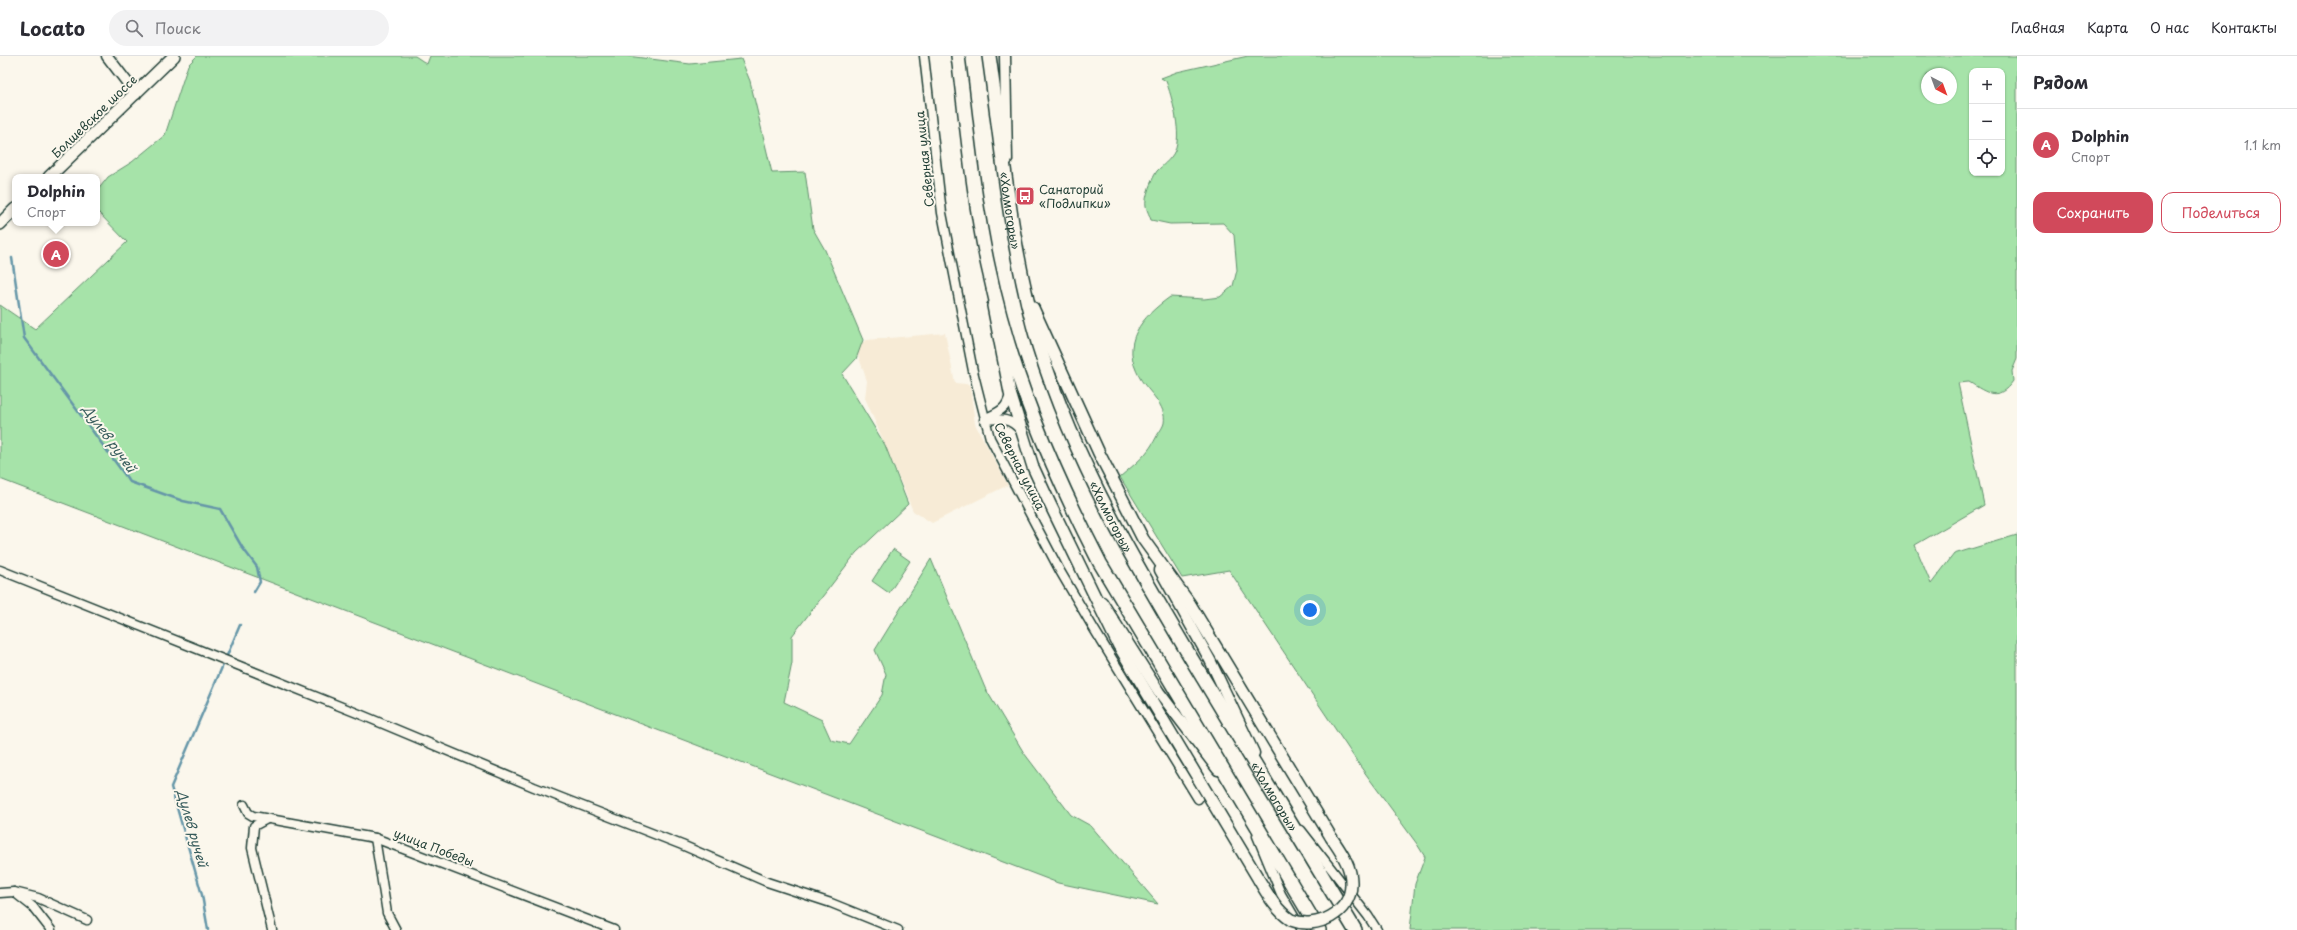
<!DOCTYPE html>
<html lang="ru">
<meta charset="utf-8">
<style>
:root{--surface:#fff;--page:#f2f2f3;--text:#2b2b33;--muted:#7c7c81;--line:#e1e1e2;--accent:#d1495b}
body{margin:0;font-family:"Playpen Sans",sans-serif;background:var(--page);color:var(--text)}
.controls{position:absolute;right:12px;top:12px;display:grid;overflow:hidden;border-radius:8px;box-shadow:0 1px 3px #0004}
.controls button{width:36px;height:36px;display:grid;place-items:center;padding:0;border:0;border-bottom:1px solid var(--line);background:var(--surface);color:var(--text);font:20px sans-serif}
.compass{position:absolute;left:1921px;top:12px;width:36px;height:36px;border-radius:50%;background:var(--surface);box-shadow:0 1px 3px #0004;rotate:139deg}
.you{position:absolute;left:1310px;top:554px;width:14px;height:14px;margin:-10px;border:3px solid #fff;border-radius:50%;background:#1a73e8;box-shadow:0 0 0 6px #1a73e833}
.badge{display:grid;place-items:center;width:26px;height:26px;border-radius:50%;background:var(--accent);color:#fff;font-size:13px;font-weight:700}
.pin{position:absolute;translate:-50% -50%;border:2px solid #fff;box-shadow:0 1px 4px #0006}
.popup{position:absolute;left:12px;top:118px;width:88px;height:52px;box-sizing:border-box;display:grid;place-content:center;border-radius:8px;background:var(--surface);filter:drop-shadow(0 1px 3px #0005);font-size:13px;white-space:nowrap;color:var(--muted)}
.popup b{font-size:15px;color:var(--text)}
.popup::after{content:'';position:absolute;left:50%;top:100%;margin-left:-8px;border:8px solid transparent;border-top-color:var(--surface)}
.list{margin:0;padding:0;list-style:none}
h2{display:flex;justify-content:space-between;align-items:center;height:52px;margin:0;padding:0 16px;font-size:17px}
h2 small{font-size:13px;font-weight:400;color:var(--muted)}
.list li{display:grid;grid-template-columns:26px 1fr auto;gap:12px;align-items:center;box-sizing:border-box;height:72px;padding:0 16px;border-top:1px solid var(--line)}
.list b{display:block;font-size:15px;white-space:nowrap}
.list p{margin:0;font-size:13px;white-space:nowrap;color:var(--muted)}
.list em{font-size:13px;font-style:normal;color:var(--muted)}
.actions{display:flex;gap:8px;padding:12px 16px}
.actions a{flex:1;padding:9px 0;border:1px solid var(--accent);border-radius:12px;text-align:center;font-size:14px;color:var(--accent)}
.actions .main{background:var(--accent);color:#fff}
.icon{flex:none;width:22px;height:22px;fill:none;stroke:currentColor;stroke-width:2;stroke-linecap:round;stroke-linejoin:round}
.map{position:relative;flex:none;width:2017px;height:874px;overflow:hidden}
header{display:flex;align-items:center;gap:24px;box-sizing:border-box;height:56px;padding:0 20px;background:var(--surface);border-bottom:1px solid var(--line)}
header strong{font-size:19px}
nav{display:flex;gap:22px;margin-inline-start:auto;font-size:14px}
.search{width:280px;height:36px;background:var(--page);display:flex;align-items:center;gap:10px;box-sizing:border-box;padding:0 14px;border-radius:22px;color:var(--muted);font-size:15px}
main{display:flex}
aside{flex:1;background:var(--surface)}
.map>svg:first-child{display:block}
</style>
<header>
<strong>Locato</strong>
<div class="search"><svg class="icon" aria-label="search" viewBox="0 0 24 24"><circle cx="10" cy="10" r="6"/><path d="M15 15l6 6"/></svg>Поиск</div>
<nav><a>Главная</a><a>Карта</a><a>О нас</a><a>Контакты</a></nav>
</header>
<main>
<div class="map">
<svg width="2017" height="874" viewBox="0 0 2017 874">
<rect width="100%" height="100%" fill="#fbf7ec"/>
<filter id="ink" filterUnits="userSpaceOnUse"><feTurbulence type="fractalNoise" baseFrequency=".025" numOctaves="2"/><feDisplacementMap in="SourceGraphic" scale="8" xChannelSelector="R" yChannelSelector="G"/><feConvolveMatrix kernelMatrix="1 2 1 2 8 2 1 2 1" color-interpolation-filters="sRGB"/></filter>
<g filter="url(#ink)">
<polygon fill="#f7ebd6" points="945,277 955,327 966,328 970,330 975,368 1008,429 932,467 913,455 885,389 865,342 867,325 855,290 867,284"/>
<g fill="#a6e3a9" stroke="#62906e" fill-rule="evenodd">
<polygon points="197,0 415,0 427,8 430,0 627,0 690,8 741,3 750,25 772,117 805,116 813,173 825,194 863,284 856,303 842,318 885,389 908,448 856,497 792,580 792,607 784,646 822,664 831,684 849,688 882,639 886,618 875,594 931,503 985,632 1024,697 1071,759 1091,770 1158,848 1058,827 0,423 0,249 35,273 127,186 97,155 97,135 108,121 132,106 165,79 188,9"/>
<path d="M1248,0H2017V303L2012,315L2013,325C1998,346 1987,337 1969,326L1958,327L1984,449L1915,489L1931,528L1954,498L2017,479V874H1410L1415,828L1425,801L1417,788L1360,710L1229,514L1182,522L1120,421C1138,405 1147,400 1158,378C1160,375 1163,371 1164,367C1167,349 1148,336 1140,322C1119,286 1142,261 1170,241L1204,243L1220,241L1233,230L1237,214L1234,179L1223,167L1170,168L1151,164C1150,160 1147,155 1146,150C1144,142 1152,122 1157,115C1164,108 1174,101 1176,91C1181,74 1172,41 1166,25L1161,22L1177,16ZM1972,15H2002V117H1972ZM1927,18H1951V42H1927Z"/>
<polygon points="893,493 910,505 889,537 872,525"/>
</g>
<g fill="none" stroke-linecap="round" stroke-linejoin="round">
<g stroke="#6596a8" stroke-width="2.5">
<polyline points="12,202 24,282 130,426 183,445 220,453 242,491 257,511 260,526 254,536"/>
<polyline points="208,874 202,839 171,731 240,569"/>
</g>
<g stroke="#1f3d34" stroke-width="11">
<g id="minor">
<polyline points="924,0 942,157 973,315 990,382 1060,515 1094,573 1198,743"/>
<path d="M986,362C999,356 1007,353 1010,338"/>
<path d="M984,364C999,363 1010,361 1020,374"/>
<polyline points="0,514 357,657 534,731 682,789 767,826 831,847 898,874"/>
<polyline points="244,749 248,757 253,760 375,782 614,874"/>
<polyline points="267,763 254,770 252,792 272,874"/>
<polyline points="1301,774 1368,860 1377,874"/>
<polyline points="1257,780 1281,838 1302,874"/>
<polyline points="375,782 387,857 396,874"/>
<polyline points="14,836 38,842 87,864"/>
<polyline points="0,837 14,836 33,851 51,874"/>
</g>
</g>
<g stroke="#1f3d34" stroke-width="13">
<g id="tertiary">
<polyline points="107,0 136,38"/>
<polyline points="1005,0 1007,104"/>
<polyline points="1160,514 1210,604 1254,697"/>
<polyline points="1102,546 1159,636 1218,714"/>
</g>
</g>
<g stroke="#1f3d34" stroke-width="14">
<g id="secondary">
<polyline points="49,121 174,0"/>
<polyline points="0,168 15,153"/>
<polyline points="993,250 1010,337 1033,411 1050,448 1119,590 1259,824"/>
<polyline points="1033,252 1099,397 1143,483 1190,548 1331,781"/>
</g>
</g>
<g stroke="#1f3d34" stroke-width="16">
<g id="trunk">
<path d="M958,0C967,70 973,141 988,210C1010,315 1051,412 1100,507L1319,874"/>
<path id="s1" d="M989,0C1003,98 1011,195 1039,290C1076,410 1139,515 1203,622C1254,706 1304,790 1355,874"/>
</g>
</g>
<use href="#minor" stroke="#fbf7ec" stroke-width="8"/>
<use href="#tertiary" stroke="#fbf7ec" stroke-width="10"/>
<use href="#secondary" stroke="#fbf7ec" stroke-width="11"/>
<use href="#trunk" stroke="#fbf7ec" stroke-width="13"/>
<g stroke="#1f3d34" stroke-width="14" stroke-linecap="butt">
<path id="secondary-bridge" d="M1259,824C1268,839 1276,854 1291,864C1317,874 1351,857 1351,828C1352,810 1340,795 1331,781"/>
</g>
<use href="#secondary-bridge" stroke="#fbf7ec" stroke-width="11"/>
</g>
</g>
<defs>
<g id="bus-square" transform="scale(1)"><rect x="-9" y="-9" width="18" height="18" rx="4" fill="#d1495b" stroke="#fbf7ec"/><path d="M-5-6H5V4H4V6H2V4H-2V6H-4V4H-5ZM-3.5-4V0h7V-4ZM-3.5 1.2v1.5H-2V1.2ZM2 1.2v1.5H3.5V1.2Z" fill="#fff"/></g>
</defs>
<g fill-rule="evenodd">
<use href="#bus-square" x="1025" y="140"/>
</g>
<g text-anchor="middle" dominant-baseline="central" stroke-width="4" stroke-linejoin="round" paint-order="stroke">
<g font-size="12" fill="#1f3d34" stroke="#fbf7ec">
<text transform="translate(94 60) rotate(-44)">Болшевское шоссе</text>
<text transform="translate(924 103) rotate(-96)">Северная улица</text>
<text stroke="none"><textPath href="#s1" startOffset="156">«Холмогоры»</textPath></text>
<text transform="translate(1020 410) rotate(63)">Северная улица</text>
<text stroke="none"><textPath href="#s1" startOffset="480">«Холмогоры»</textPath></text>
<text stroke="none"><textPath href="#s1" startOffset="804">«Холмогоры»</textPath></text>
<text transform="translate(434 791) rotate(21)">улица Победы</text>
</g>
<g font-size="12" fill="#1f3d34" stroke="#fbf7ec" text-anchor="start">
<text x="1039" y="133">Санаторий<tspan x="1039" dy="14">«Подлипки»</tspan></text>
</g>
<g font-size="13" font-style="italic" fill="#365b5b" stroke="#fbf7ec">
<text transform="translate(110 382) rotate(54)">Дулев ручей</text>
<text transform="translate(193 772) rotate(74)">Дулев ручей</text>
</g>
</g>
</svg>
<div class="controls">
<button>+</button>
<button>−</button>
<button><svg class="icon" aria-label="locate" viewBox="0 0 24 24"><circle cx="12" cy="12" r="6"/><path d="M12 2v4M12 18v4M2 12h4M18 12h4"/></svg></button>
</div>
<svg class="compass" viewBox="-18 -18 36 36"><path d="M0-13l5 13h-10z" fill="#e53935"/><path d="M0 13l5-13h-10z" fill="#7c7c81"/></svg>
<div class="you"></div>
<div class="pin badge" style="left:56px;top:198px">A</div>
<div class="popup"><b>Dolphin</b>Спорт</div>
</div>
<aside>
<h2>Рядом<small></small></h2>
<ul class="list">
<li><span class="badge">A</span><div><b>Dolphin</b><p>Спорт</p></div><em>1.1 km</em></li>
</ul>
<div class="actions"><a class="main">Сохранить</a><a>Поделиться</a></div>
</aside>
</main>
